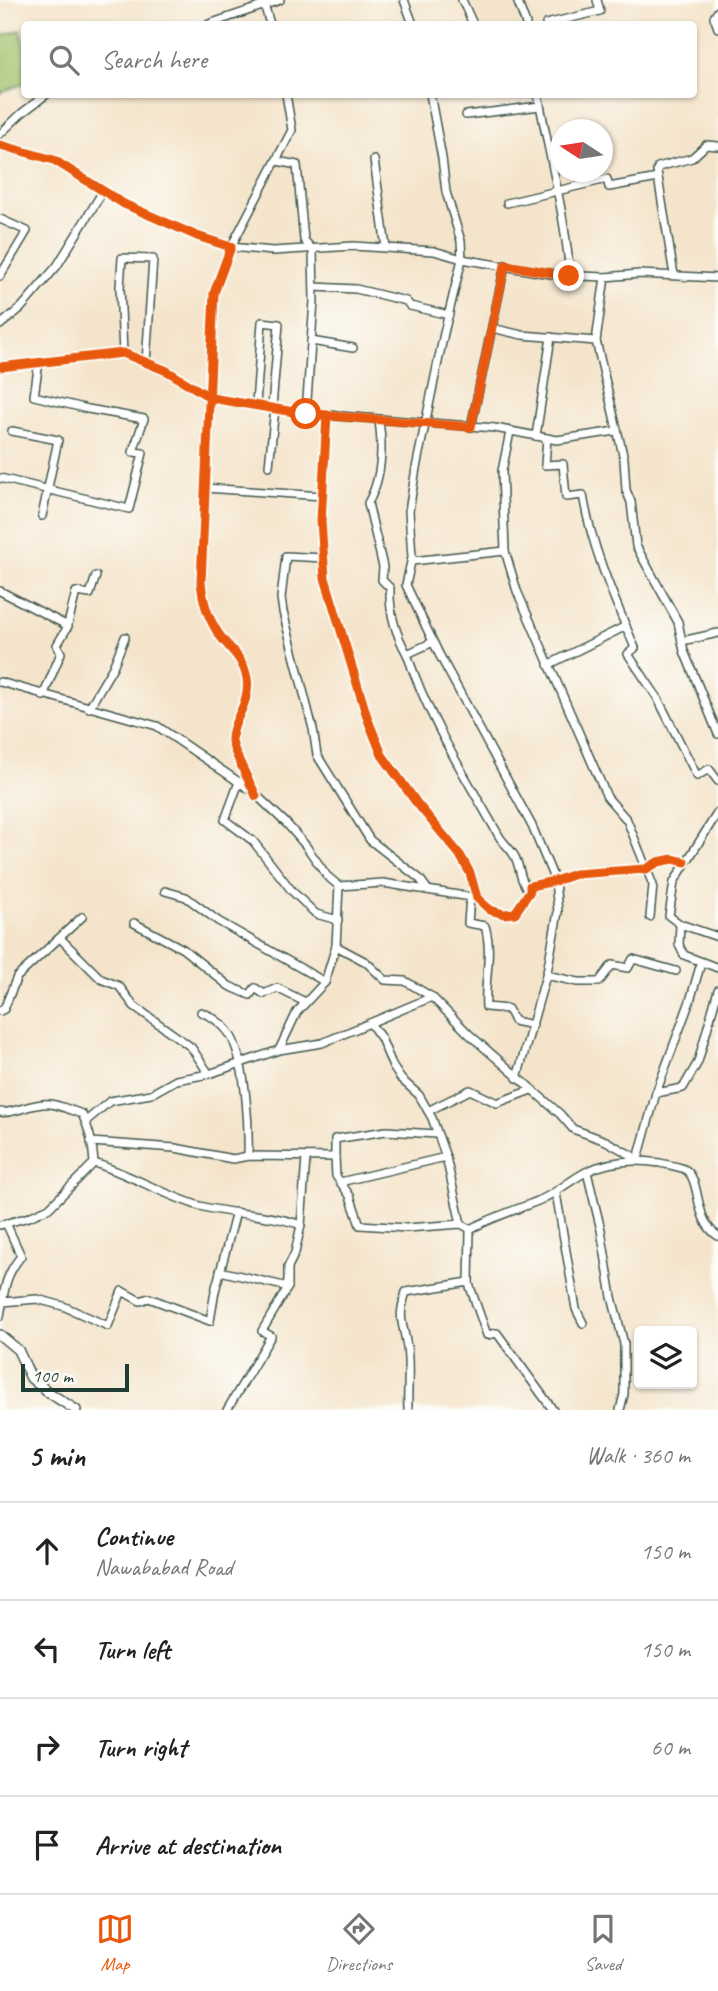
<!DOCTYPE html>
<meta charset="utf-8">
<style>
:root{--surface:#fff;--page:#f2f2f2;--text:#222;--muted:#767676;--line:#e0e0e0;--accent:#ea580c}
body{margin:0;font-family:Caveat,sans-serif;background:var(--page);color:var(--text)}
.controls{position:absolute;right:21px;bottom:21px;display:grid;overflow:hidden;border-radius:7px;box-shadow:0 2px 5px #0004}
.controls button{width:63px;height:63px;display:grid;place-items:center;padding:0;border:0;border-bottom:2px solid var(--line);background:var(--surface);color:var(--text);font:35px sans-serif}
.compass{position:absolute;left:550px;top:119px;width:63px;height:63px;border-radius:50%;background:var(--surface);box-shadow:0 2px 5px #0004;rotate:282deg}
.scale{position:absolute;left:21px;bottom:18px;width:108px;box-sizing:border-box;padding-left:7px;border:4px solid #1f3d34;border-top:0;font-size:19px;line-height:24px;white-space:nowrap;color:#1f3d34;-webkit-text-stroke:5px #fdfcf7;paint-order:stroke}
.stop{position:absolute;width:21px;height:21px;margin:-16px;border:5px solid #ea580c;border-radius:50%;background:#fff}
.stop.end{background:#ea580c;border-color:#fff;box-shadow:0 2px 7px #0008}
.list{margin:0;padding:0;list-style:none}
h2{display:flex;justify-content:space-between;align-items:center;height:91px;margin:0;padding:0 28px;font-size:30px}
h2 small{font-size:23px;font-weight:400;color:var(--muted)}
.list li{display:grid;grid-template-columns:46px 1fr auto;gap:21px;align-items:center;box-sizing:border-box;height:98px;padding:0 28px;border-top:2px solid var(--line)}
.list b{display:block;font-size:26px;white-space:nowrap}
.list p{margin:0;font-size:23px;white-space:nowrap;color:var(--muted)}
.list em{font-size:23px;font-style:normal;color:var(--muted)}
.icon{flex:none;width:38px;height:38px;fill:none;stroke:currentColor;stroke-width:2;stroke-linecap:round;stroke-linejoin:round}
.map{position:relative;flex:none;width:718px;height:1410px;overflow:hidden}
.search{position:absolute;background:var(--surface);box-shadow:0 2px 5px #0004;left:21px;right:21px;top:21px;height:77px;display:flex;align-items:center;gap:18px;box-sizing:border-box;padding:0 24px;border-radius:7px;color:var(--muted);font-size:26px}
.sheet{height:483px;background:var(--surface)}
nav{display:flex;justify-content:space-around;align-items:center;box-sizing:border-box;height:98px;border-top:2px solid var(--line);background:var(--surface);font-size:19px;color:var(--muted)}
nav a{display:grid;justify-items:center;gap:4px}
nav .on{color:var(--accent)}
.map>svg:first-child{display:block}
</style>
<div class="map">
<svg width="718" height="1410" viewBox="0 0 718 1410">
<rect width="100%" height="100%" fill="#fdfcf7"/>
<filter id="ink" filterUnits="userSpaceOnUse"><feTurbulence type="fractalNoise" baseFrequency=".0143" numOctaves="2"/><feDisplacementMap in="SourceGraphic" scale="14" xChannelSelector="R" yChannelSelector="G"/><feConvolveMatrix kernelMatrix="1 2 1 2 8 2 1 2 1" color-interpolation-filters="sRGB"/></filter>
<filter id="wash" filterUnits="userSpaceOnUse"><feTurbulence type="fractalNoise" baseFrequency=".00686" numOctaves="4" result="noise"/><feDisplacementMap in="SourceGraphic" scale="28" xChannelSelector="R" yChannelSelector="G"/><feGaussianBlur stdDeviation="1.57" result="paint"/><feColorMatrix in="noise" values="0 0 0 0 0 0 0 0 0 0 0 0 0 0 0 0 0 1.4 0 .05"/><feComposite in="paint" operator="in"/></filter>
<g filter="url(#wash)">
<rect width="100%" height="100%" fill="#f4e4cb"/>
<polygon fill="#9fc16a" stroke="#5f7f4f" stroke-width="2" points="20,30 24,46 24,83 0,93 0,36"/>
</g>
<g filter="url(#ink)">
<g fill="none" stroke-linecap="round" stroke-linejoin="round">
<g stroke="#3f564b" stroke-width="10">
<g id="minor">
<polyline points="404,0 413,24"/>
<polyline points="462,0 473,24"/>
<polyline points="517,0 526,24"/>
<polyline points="264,4 270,24"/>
<polyline points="718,11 714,17 718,28"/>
<polyline points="209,24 280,0"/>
<polyline points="546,24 600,11 597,0"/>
<polyline points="286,94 292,130 231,247 273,251 353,246 434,251 462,259 556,275 605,277 639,274 718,278"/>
<polyline points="430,94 442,158 446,192 461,241 462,259 444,333 416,468 409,511 412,557 406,585 439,654 532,826 555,881 558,912 547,972 517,1078"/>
<path d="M538,94C549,155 565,214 570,276"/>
<polyline points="466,115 540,106"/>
<polyline points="0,134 22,113 47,94"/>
<path d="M0,145L54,160L124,204L197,236L231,247L214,293L201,582C203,601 207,616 218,633C229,649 243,657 247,678C251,705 231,720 232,741C233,752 251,784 256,796"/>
<polyline points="374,160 386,248"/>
<polyline points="277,161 297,165 304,240 313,250 314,301 306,414"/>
<polyline points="507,203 607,179 609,187 658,178"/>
<polyline points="0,219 27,231 0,276"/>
<polyline points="674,275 657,171 658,167 692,158 706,145 718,146"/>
<polyline points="605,277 596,341 624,459 626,490 631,502 636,546 678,622 684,651 718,734"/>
<polyline points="314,287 356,289 406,301 410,306 449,315"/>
<polyline points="0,325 21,308 57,266 103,191"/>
<polyline points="492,328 522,335 596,341"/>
<polyline points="311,341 353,348"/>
<polyline points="123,353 120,287 122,258 153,259 146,362"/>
<polyline points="0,367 123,353 167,371 211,398 306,414 327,415 321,521 325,578 368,720 382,755 416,802 460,855 470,873 477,898 490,910 504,914 515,913 530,891 530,886 555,881 575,874 646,869 658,862 673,859 685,862"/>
<polyline points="256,404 262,322 279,324 272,407"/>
<polyline points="327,415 495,428 557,440 616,431"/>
<path d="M379,420C383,448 382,478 368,503L383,567L382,580L390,588C389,612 395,633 407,654"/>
<polyline points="471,427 505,265"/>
<polyline points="12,431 58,440 42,516"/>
<polyline points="510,432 502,471 505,551 517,591 607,797 627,820 653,885 650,917"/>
<polyline points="536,436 551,337"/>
<path d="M547,438L545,465L563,464L566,497L583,495C592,549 614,598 635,648L628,654L657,697L697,776L709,769L718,781"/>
<polyline points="269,466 275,408"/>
<polyline points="0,478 129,509 143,453 133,452 144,419 88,409 34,396 39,362"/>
<polyline points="205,488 322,496"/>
<polyline points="324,558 286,556 281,598 283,612 313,729 317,755 370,840 420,879 428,890"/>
<polyline points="412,561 505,551"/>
<polyline points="0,591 68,626"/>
<polyline points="682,641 718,633"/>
<path d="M433,642L407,654C429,720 465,776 499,836C503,843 511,849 515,857C521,869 519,880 529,891"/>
<polyline points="548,665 626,626"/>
<polyline points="0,682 157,726 252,791 287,824 306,846 327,876 339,886 383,883 477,898"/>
<polyline points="43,696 61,653 57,645 67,628 76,592 90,594 96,576"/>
<polyline points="89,708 113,667 125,637"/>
<polyline points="239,782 225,820 253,841 292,891 316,914 338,920"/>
<polyline points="718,812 674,882 669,916 680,924 679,945 684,955 718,968"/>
<polyline points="165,891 186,897 218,921 325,982"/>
<path d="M470,897L468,923L485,926C493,953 484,979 486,1007L508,1009L514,1021L533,1025"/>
<polyline points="134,923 183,949 229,986 250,995 255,988 264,994 277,988 305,1002"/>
<polyline points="680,924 718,937"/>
<polyline points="60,938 101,979 119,986 134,1006 191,1047 209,1074"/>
<polyline points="336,946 366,962 385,980 405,981 432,997 470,1035 560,1114 573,1129 606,1141 638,1159 656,1093 690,1001 701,963"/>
<polyline points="546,975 578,982 599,982 612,965 628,968 633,959 676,971"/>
<polyline points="0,1011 4,1009 17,977 82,917"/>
<path d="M201,1012C214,1017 227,1027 233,1040C246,1070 249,1123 248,1156"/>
<polyline points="370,1023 381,1038 393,1067 401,1079 419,1095 432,1118 446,1157 461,1224"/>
<polyline points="279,1050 322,1043 432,997"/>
<polyline points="656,1093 683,1088 698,1062 718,990"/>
<polyline points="428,1111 470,1090 497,1103 531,1090"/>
<path d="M0,1112C11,1115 33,1102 50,1104C60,1105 72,1111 82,1114C90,1130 93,1146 94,1163L49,1208L29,1217L0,1225"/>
<polyline points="86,1121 110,1101 151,1094 176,1080 209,1074 279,1050 297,1012 325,982 336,946 339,886"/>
<path d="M91,1142L175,1148L233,1159L248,1156L335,1157L336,1176L350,1196L360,1225L407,1228L461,1224L470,1229C493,1217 516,1210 540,1200C557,1193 570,1180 586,1172C609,1160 635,1159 660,1163C668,1165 679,1166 686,1170C702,1182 693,1220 718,1236"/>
<polyline points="335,1157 335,1139 386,1131 437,1134"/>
<path d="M94,1163C130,1174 163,1195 200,1206C233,1215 267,1213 301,1225"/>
<polyline points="587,1172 601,1230 612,1297 624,1344 624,1394 620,1410"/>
<polyline points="340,1182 446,1157"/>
<polyline points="556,1193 576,1309 583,1323"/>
<polyline points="470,1229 469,1284 487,1335 497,1333 553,1410"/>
<polyline points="220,1271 288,1287"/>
<polyline points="2,1302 37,1299 63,1306 108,1326 122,1291 140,1301 149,1298 210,1321 215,1291 236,1212"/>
<path d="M0,1316C5,1290 3,1279 21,1256L6,1223"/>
<polyline points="227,1410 271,1336 262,1331 288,1287 288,1267 295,1253 301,1225 306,1158"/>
<path d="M408,1410C407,1390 410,1367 407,1347C403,1321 397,1320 406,1292L469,1282"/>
</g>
</g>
<g stroke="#3f564b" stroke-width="12">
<polyline id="major" points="0,1335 18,1350 31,1378 48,1392 76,1410"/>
</g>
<use href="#minor" stroke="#fff" stroke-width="7"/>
<use href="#major" stroke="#fff" stroke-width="9"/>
<g stroke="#fdfcf7" stroke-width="13">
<g id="cycleway">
<path d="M0,145L54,160L124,204L197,236L231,247L214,293L201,582C203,601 207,616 218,633C229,649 243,657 247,678C251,705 231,720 232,741C233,752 251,784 256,796"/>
<polyline points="0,367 123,353 167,371 211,398 306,414 327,415 321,521 325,578 368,720 382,755 416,802 460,855 470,873 477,898 490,910 504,914 515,913 530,891 530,886 555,881 575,874 646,869 658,862 673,859 685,862"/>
</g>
</g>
<use href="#cycleway" stroke="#e8590c" stroke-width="9"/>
</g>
</g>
<g fill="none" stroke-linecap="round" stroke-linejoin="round" filter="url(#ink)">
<polyline stroke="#ea580c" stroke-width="9" points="306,414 471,427 505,265 569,276"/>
</g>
</svg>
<div class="controls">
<button><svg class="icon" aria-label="layers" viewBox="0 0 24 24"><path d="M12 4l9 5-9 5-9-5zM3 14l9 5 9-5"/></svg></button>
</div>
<svg class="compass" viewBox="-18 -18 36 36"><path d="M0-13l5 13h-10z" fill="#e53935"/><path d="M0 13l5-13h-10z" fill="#767676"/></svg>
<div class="scale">100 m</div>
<div class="stop" style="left:306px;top:414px"></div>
<div class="stop end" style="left:569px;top:276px"></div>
<div class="search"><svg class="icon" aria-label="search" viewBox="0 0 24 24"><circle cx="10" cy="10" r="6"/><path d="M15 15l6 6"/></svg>Search here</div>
</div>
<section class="sheet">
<h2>5 min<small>Walk · 360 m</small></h2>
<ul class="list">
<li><svg class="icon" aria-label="ahead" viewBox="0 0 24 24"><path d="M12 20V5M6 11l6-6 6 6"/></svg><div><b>Continue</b><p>Nawababad Road</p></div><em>150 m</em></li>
<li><svg class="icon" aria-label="left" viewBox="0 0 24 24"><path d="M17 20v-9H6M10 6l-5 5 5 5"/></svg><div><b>Turn left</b></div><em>150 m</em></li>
<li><svg class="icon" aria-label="right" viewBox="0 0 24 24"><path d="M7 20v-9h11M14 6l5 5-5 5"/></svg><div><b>Turn right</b></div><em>60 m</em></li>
<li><svg class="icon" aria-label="arrive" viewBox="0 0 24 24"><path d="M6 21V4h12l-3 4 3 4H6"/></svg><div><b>Arrive at destination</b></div></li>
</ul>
</section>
<nav>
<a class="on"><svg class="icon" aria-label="map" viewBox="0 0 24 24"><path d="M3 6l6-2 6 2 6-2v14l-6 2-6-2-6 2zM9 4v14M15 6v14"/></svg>Map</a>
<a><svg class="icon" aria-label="directions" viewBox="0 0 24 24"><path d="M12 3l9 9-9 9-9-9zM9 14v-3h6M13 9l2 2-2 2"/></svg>Directions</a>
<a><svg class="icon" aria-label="saved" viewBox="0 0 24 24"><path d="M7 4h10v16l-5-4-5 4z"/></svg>Saved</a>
</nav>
